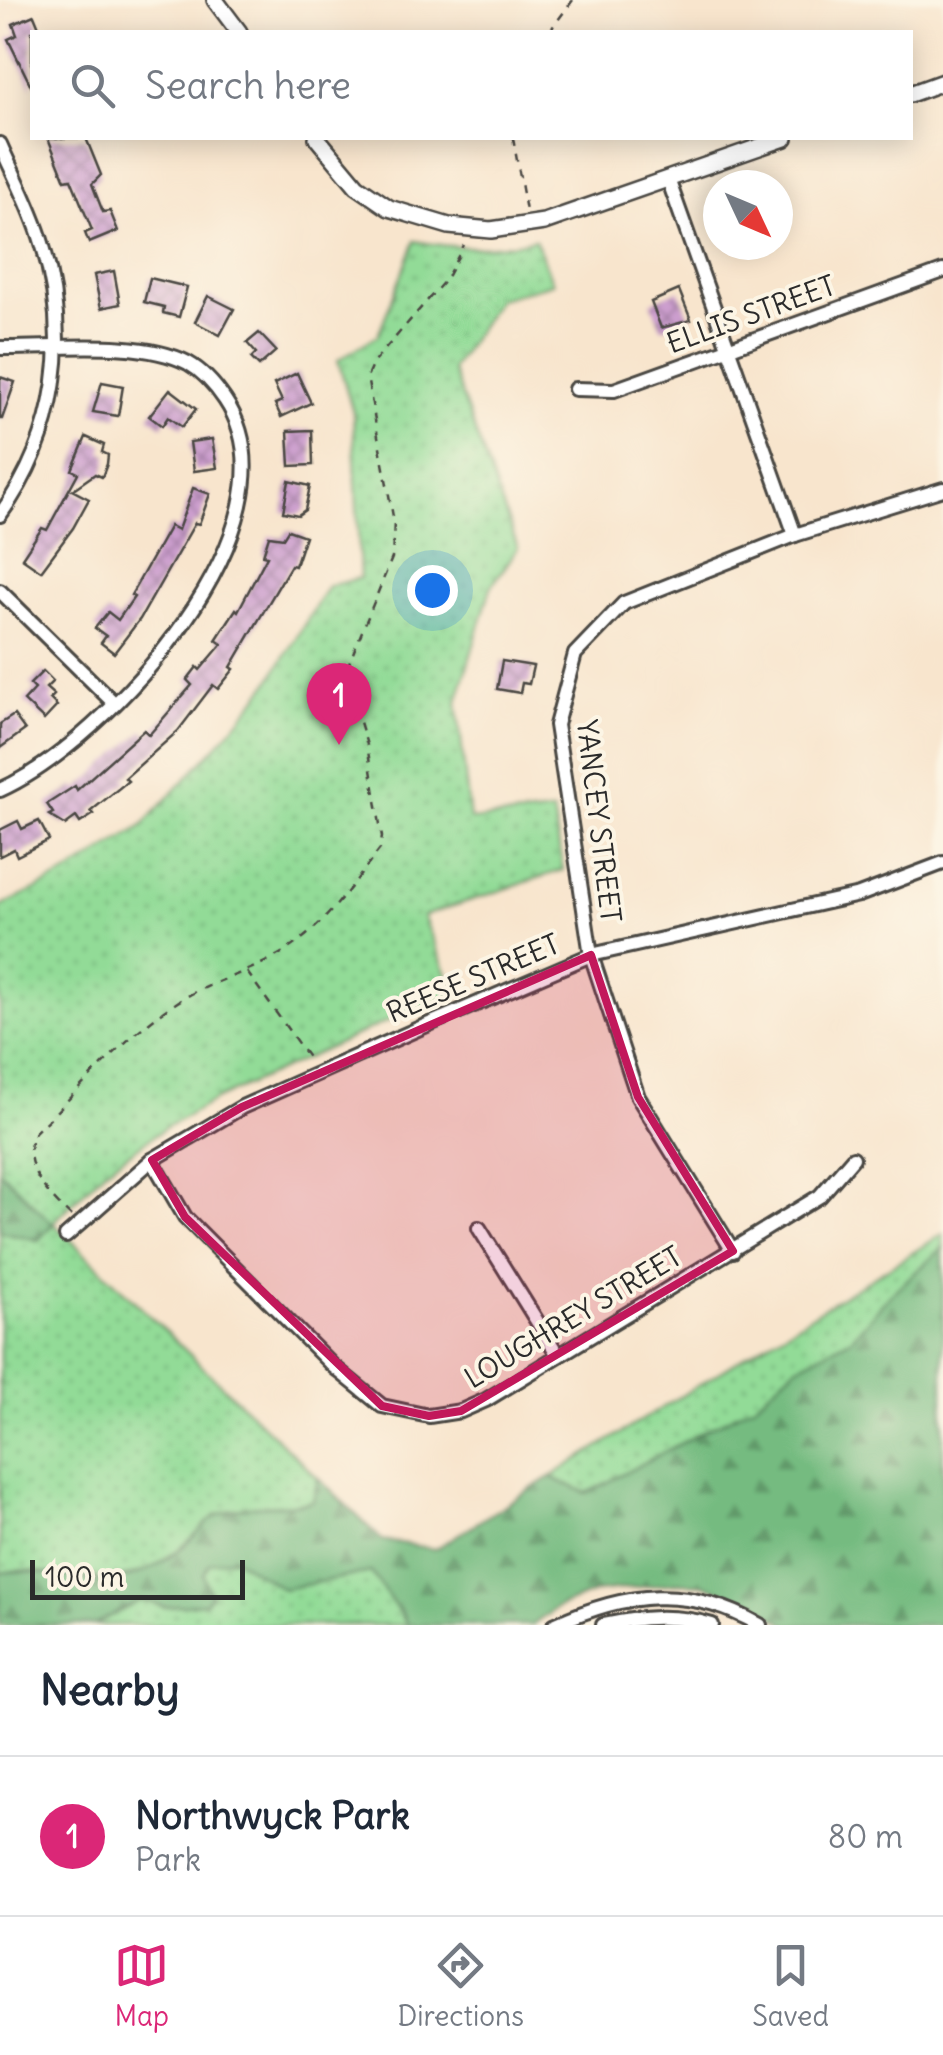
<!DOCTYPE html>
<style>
:root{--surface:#fff;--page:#f2f2f3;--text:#1f2937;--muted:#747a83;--line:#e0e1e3;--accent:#db2777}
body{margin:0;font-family:Delius,sans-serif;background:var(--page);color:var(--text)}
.compass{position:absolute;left:703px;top:170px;width:90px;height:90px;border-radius:50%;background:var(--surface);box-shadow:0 5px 25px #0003;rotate:134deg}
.scale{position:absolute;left:30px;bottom:25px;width:215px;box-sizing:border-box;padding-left:10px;border:5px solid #2b2b2b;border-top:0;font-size:28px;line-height:35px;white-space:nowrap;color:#2b2b2b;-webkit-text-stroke:8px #fcf5e5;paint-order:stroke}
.you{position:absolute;left:432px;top:590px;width:35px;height:35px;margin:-25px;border:8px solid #fff;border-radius:50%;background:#1a73e8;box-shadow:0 0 0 15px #1a73e833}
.badge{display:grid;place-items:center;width:65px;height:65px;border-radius:50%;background:var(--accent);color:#fff;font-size:32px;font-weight:700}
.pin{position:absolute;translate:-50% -82px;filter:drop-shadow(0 2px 5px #0008)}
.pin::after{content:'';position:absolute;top:52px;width:35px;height:30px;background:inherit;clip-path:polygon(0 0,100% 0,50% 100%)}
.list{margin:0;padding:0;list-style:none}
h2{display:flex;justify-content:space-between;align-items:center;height:130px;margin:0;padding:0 40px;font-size:42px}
h2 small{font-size:32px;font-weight:400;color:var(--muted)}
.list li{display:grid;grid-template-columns:65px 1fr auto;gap:30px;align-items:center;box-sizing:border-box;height:160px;padding:0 40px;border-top:2px solid var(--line)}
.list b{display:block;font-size:38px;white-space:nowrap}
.list p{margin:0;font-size:32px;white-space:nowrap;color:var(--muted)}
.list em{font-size:32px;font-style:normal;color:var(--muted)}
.icon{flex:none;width:55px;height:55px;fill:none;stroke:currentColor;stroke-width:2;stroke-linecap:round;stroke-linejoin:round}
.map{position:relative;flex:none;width:943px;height:1625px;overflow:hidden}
.search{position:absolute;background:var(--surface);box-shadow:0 5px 25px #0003;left:30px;right:30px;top:30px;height:110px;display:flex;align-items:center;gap:25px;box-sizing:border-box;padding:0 35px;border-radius:0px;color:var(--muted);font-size:38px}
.sheet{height:290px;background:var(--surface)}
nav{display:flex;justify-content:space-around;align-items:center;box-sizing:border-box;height:140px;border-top:2px solid var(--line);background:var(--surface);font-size:28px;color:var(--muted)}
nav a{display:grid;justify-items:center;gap:5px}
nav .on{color:var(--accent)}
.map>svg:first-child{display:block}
</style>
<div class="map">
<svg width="943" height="1625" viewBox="0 0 943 1625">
<defs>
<pattern id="green-dots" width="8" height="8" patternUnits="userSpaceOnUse" patternTransform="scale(2.5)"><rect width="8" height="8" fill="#92db97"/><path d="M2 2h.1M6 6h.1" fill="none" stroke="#7ebc82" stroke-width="1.8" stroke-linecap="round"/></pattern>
<pattern id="forest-firs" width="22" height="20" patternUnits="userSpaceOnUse" patternTransform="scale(2.5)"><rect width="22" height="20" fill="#75bb80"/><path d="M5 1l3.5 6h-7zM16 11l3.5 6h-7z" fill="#609869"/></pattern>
<pattern id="building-cross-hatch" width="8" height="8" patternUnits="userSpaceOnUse" patternTransform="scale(2.5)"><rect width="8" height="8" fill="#cc9ece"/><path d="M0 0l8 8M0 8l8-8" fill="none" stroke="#a681a7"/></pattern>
</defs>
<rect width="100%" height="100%" fill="#fcf5e5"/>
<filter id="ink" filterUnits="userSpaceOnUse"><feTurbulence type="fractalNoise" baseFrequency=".01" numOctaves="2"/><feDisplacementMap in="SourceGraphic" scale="20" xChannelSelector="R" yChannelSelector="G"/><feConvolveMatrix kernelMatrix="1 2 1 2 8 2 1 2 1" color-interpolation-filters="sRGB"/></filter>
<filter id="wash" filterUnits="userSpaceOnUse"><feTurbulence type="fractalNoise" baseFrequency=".0048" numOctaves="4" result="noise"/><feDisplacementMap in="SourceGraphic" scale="40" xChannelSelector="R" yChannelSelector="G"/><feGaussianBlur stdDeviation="2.25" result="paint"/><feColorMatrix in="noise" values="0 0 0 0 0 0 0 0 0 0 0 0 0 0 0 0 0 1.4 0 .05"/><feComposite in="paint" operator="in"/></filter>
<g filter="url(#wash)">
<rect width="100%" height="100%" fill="#f8e5cd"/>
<g fill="url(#green-dots)" stroke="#5e8361" stroke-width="2.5">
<path d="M535,239L553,283L498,299L452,369L518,548L491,587L457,702L470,820L553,812L563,870L423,916L454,991L219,1098L165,1128L105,1170L53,1223L318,1478L313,1501L216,1515L188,1543L149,1570L114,1580L19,1570L0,1573V1231L38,1240L53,1224L0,1171V907L67,874L141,827L233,728L266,687L328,586L360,578L353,412L338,360L378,335L415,241C458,249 493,250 535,239Z"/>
<polygon points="943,1234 943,1248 890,1295 852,1338 796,1367 755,1404 587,1493 550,1477"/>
<polygon points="234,1558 283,1589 371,1572 408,1625 94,1625 141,1600 166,1607 203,1574 210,1562"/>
</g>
<g fill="url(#forest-firs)" stroke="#507356" stroke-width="2.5">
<polygon points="0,1171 53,1224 38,1240 0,1231"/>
<path d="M943,1248V1625H788L740,1599L703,1584L675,1583L596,1592L556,1608L533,1625H408L371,1572L283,1589L234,1558L209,1563L203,1574L211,1595L204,1603L166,1607L141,1600L94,1625H0V1573C40,1566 81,1585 116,1580C143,1576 172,1558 191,1539C200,1531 209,1518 220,1514C248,1501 283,1509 313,1501L318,1478L382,1540L435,1549L550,1477L587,1493L755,1404L796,1367L852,1338L890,1295Z"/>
</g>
<g id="blocks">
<g fill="url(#building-cross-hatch)">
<polygon points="34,15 41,32 32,32 32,88 8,39 17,35 13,24"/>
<polygon points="48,138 86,138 101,175 92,184 103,212 110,211 118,231 89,243 85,233 92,230 71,179 65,180"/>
<polygon points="114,271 120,304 101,308 94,275"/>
<polygon points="150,278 187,287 179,317 163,313 164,307 144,302"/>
<polygon points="679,290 691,320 661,328 651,302"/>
<polygon points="208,296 234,309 220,335 195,322"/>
<polygon points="259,333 276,351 259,366 251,358 256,353 247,343"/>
<polygon points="297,373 311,403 281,417 275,404 282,401 274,384"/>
<polygon points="0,377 15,382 2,419 0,419"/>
<polygon points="102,382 123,386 118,416 93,412"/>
<polygon points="170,389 196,409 182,427 168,417 162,426 149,416"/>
<polygon points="312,430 313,465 290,466 288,431"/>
<polygon points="86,437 104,445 102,452 108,455 107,464 102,477 95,474 72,490 89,499 73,528 41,571 22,558 42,528 47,530 78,473 72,470"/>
<polygon points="212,439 217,468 194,471 190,442"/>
<polygon points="289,481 310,486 305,510 298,515 283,512"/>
<polygon points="193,488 210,494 199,524 195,523 140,619 114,653 101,643 106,636 95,628 108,612 118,620 134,597 131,595 170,526 178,530"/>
<polygon points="288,530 305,536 295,566 291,565 231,667 234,669 218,689 213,685 178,731 125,778 128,781 91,811 94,814 80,823 76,817 65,825 49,815 53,813 47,804 75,786 77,790 144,730 149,735 192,685 187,680 197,667 200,670 222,644 216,640 236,609 238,611 267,556 263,555 269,536 283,538"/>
<polygon points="502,661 533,666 529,684 522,683 520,693 497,689"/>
<polygon points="43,671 53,681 46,688 54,695 50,699 57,706 44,720 24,701 35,689 30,684"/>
<polygon points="14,715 25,730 0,748 0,724"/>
<polygon points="18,821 22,829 39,821 49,840 17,856 14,849 0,856 0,830"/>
</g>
</g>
</g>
<g filter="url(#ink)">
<use href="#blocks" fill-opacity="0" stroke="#4a4743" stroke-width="2.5"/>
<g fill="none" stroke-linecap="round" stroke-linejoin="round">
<g stroke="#4a4743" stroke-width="18">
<g id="minor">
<path d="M0,144C14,176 32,209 42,243C71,337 58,435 0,515"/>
<polyline points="668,179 795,535"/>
<path d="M0,348C54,349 140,338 188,363C204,372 215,385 225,400C308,522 107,742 0,790"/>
<polyline points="575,389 614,390 943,271"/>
<polyline points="0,591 115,704"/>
<polyline points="152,1160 185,1217 333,1366 382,1406 429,1416 461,1411 486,1400 820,1196 853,1158"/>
<polyline points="479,1228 558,1355"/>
<polyline points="66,1236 152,1160 242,1107 420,1028 591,955 859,895 943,863"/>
<polyline points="733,1251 638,1097 591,955 556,725 575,654 624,603 795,535 943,489"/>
<path d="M554,1625C625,1592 689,1584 760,1625"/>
<path d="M603,1625C640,1617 675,1614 712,1625"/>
</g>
</g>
<g stroke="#4a4743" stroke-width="20">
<g id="tertiary">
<polyline points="215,0 239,32"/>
<polyline points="910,94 943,82"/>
<polyline points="317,138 357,186 389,208 449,226 491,230 544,222 785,138"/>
</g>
</g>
<g stroke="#4a4743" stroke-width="2.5" stroke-dasharray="8 8" stroke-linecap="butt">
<polyline points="549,32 573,0"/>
<polyline points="513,138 526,211"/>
<polyline points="247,972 312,1063"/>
<path d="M71,1216C49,1196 18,1164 35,1132C82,1089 121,1038 176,1003C208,982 247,974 280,954C323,929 350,888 380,849L382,837L367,745L349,686V663L392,558L394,522L367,377L373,363L446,279L464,245"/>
</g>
<use href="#minor" stroke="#fff" stroke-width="12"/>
<use href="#tertiary" stroke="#fff" stroke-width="15"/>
</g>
</g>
<path fill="#c2185b" fill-opacity="0.2" stroke="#c2185b" stroke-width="8" stroke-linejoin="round" d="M591,955L638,1097L733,1251L461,1411L429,1416L382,1406L185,1217L152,1160L242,1107Z"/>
<g text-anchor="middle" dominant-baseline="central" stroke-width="8" stroke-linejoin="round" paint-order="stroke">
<g font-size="28" fill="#2b2b2b" stroke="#fcf5e5">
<text transform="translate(751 314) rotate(-20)">ELLIS STREET</text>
<text transform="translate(599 821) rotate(83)">YANCEY STREET</text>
<text transform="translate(473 978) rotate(-23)">REESE STREET</text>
<text transform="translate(573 1317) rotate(-31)">LOUGHREY STREET</text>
</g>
</g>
</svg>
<svg class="compass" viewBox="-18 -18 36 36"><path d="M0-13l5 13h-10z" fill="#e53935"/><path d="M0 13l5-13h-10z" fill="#747a83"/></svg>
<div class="scale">100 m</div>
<div class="you"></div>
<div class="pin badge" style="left:339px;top:745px">1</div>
<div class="search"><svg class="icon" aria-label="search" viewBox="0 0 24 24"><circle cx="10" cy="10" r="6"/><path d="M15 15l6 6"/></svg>Search here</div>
</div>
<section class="sheet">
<h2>Nearby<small></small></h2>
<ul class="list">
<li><span class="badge">1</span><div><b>Northwyck Park</b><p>Park</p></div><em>80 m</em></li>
</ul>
</section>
<nav>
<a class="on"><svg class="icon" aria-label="map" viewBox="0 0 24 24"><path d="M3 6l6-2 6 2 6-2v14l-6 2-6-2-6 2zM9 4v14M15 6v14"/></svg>Map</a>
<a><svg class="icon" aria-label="directions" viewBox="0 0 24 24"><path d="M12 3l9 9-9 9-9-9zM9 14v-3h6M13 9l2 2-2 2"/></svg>Directions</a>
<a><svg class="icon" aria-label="saved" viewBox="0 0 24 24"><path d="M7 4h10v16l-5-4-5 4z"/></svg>Saved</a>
</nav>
